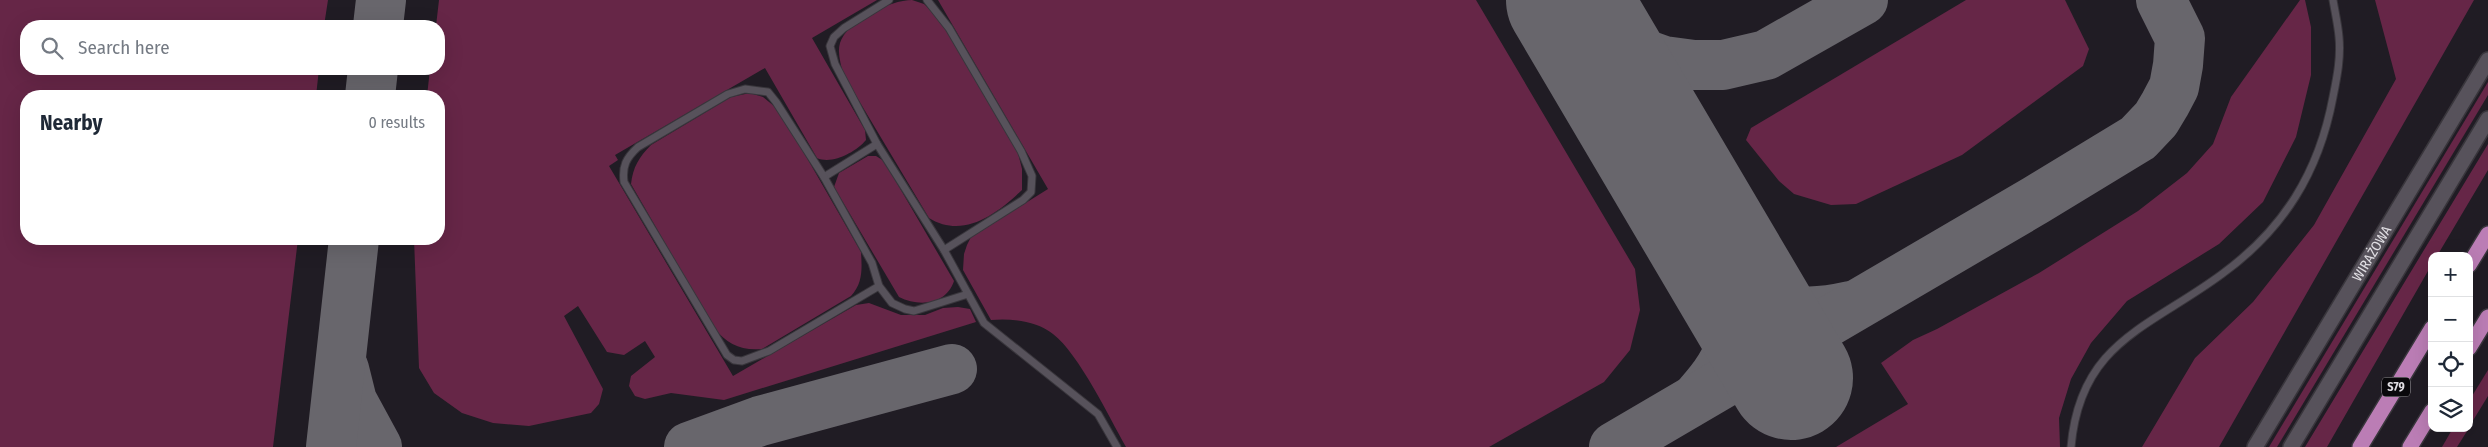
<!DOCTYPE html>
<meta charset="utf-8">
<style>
:root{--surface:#fff;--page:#f2f2f3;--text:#1f2937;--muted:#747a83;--line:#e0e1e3}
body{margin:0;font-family:"Fira Sans Condensed",sans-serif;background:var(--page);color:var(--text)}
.controls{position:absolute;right:15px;bottom:15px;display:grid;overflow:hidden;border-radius:10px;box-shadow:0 5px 20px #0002}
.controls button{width:45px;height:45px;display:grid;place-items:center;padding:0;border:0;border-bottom:1px solid var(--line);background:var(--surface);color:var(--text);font:25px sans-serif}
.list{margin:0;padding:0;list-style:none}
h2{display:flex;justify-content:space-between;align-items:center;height:65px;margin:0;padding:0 20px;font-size:21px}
h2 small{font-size:16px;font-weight:400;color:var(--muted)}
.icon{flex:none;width:28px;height:28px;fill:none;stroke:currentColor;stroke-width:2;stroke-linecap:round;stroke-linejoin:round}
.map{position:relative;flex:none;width:2488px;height:447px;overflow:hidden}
.search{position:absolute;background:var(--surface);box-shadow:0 5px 20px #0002;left:20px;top:20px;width:425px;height:55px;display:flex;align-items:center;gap:12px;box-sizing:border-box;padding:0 18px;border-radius:20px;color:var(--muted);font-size:19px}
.panel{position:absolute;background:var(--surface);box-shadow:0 5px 20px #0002;left:20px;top:90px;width:425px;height:155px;border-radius:20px}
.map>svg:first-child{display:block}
</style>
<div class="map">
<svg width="2488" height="447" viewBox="0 0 2488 447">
<rect width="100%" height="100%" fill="#201c24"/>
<g fill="#662647">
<polygon points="0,0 328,0 324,26 26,26 26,69 319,69 316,96 26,96 26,239 298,239 273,447 0,447"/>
<path d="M439,0H877L812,38L865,130L866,140C856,152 832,165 817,158L765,68L615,155L618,160L609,166L733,376L856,305L869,303L901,315H925L943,308L958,307L970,309L976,322L724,400L671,393L645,399L635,396L629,386L631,376L655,357L645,341L624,355L607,352L578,306L564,316L603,389L599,404L591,413L529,426L493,423L462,413L434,393L419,368L414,239H439V96H427L430,69H439V26H436Z"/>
<path d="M912,0L924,4L940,19L1017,149L1022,169V190C996,215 963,239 929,218L843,74C841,64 837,53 840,43C847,21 890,0 912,0Z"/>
<path d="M938,0H1476L1635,269L1640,310L1630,350L1604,382L1489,447H1126C1109,417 1079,354 1053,334C1037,321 1011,318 991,320L963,270L964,254L967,245L971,237L1048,189Z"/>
<polygon points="1966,0 2065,0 2089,49 2083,66 1962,155 1856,204 1831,205 1794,194 1779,181 1746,140 1751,128"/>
<polygon points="2300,0 2305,0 2311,27 2311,75 2296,137 2263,202 2219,244 2127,301 2091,343 2071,379 2059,418 2060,447 1836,447 1908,404 1881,363 1913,340 1937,329 2039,273 2138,211 2187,173 2213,144 2231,97"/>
<polygon points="2375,0 2474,0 2219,447 2142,447 2195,358 2253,302 2314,225 2396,79"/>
<polygon points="2488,82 2488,95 2277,447 2269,447"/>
<path d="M750,93L763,97L780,111L861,252C862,269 863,283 851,296L762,349C741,351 727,344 714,328L631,184C633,167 639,157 651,145L731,97Z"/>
<polygon points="2488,144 2488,170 2437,256 2432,256 2432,264 2327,447 2305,447"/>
<path d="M868,156H876L884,161L954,281C946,305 919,307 899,297L834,187L839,173Z"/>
<polygon points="2488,370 2488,396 2469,427 2469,401"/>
<polygon points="2453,428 2469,428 2457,447 2442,447"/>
</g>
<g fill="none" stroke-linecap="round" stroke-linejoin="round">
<g stroke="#68666c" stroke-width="50">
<polyline points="1570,4 1600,30 1633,50 1664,61 1694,65 1723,65 1766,55 1863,0"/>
<polyline points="378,26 381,0"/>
<polyline points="370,96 373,69"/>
<polyline points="344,369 352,401 377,447"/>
<path d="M1699,395C1741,349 1735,330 1727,271C1776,308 1788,320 1851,306"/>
<polyline points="331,447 354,239"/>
<polyline points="689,447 760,421 952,369"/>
<polyline points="1614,447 2036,200 2138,138 2156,119 2165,104 2174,87 2178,65 2180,38 2161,0"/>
</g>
<polyline stroke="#68666c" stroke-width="124" points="1568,0 1791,378"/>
<g stroke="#39363c" stroke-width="9">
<g id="lane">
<polyline points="889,0 844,28 834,37 830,46 835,64 877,144 944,250 984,323 1098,414 1117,447"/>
<polyline points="927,0 949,28 1021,151 1032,176 1031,192 1023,200 944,250"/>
<polyline points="824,177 877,144"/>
<path d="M879,286L769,351L742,361L734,360L727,355L624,182C622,166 626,158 638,147L728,94L745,89L768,92L776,102L824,177L872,263L879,286L892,303L905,309L914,311L968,294"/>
<path d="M2071,447C2080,342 2149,328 2222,274C2284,229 2319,172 2333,97C2337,77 2341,58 2339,37C2338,25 2335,12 2333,0"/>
</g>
</g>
<g stroke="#39363c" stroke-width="18">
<g id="secondary">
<path id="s1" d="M2255,447L2488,60"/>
<polyline points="2291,447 2488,119"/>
</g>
</g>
<g stroke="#39363c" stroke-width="18">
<g id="highway">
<polyline points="2469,265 2488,234"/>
<polyline points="2469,348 2488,317"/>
<polyline points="2360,447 2432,328"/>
<polyline points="2410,447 2432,411"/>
</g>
</g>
<use href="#lane" stroke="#57525b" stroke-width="7"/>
<use href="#secondary" stroke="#57525b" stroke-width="15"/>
<use href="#highway" stroke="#bb7db5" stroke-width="15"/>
</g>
<g text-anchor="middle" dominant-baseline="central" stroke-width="5" stroke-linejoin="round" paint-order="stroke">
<rect fill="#09080b" stroke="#a09ea2" stroke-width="1" x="2382" y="377.5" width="28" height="19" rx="4"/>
<g font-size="12" font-weight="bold" fill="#e0dee3">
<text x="2396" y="387">S79</text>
</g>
<g font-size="14" fill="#e0dee3" stroke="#09080b">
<text stroke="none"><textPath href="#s1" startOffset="226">WIRAŻOWA</textPath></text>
</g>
</g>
</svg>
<div class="controls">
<button>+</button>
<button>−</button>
<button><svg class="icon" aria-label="locate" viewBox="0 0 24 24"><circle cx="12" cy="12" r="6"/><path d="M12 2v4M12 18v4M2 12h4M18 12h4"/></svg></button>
<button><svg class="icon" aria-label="layers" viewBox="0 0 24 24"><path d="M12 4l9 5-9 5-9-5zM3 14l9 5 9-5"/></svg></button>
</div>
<div class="search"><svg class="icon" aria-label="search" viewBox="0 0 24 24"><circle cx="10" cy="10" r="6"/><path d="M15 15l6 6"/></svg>Search here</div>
<section class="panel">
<h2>Nearby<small>0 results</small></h2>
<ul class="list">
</ul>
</section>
</div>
